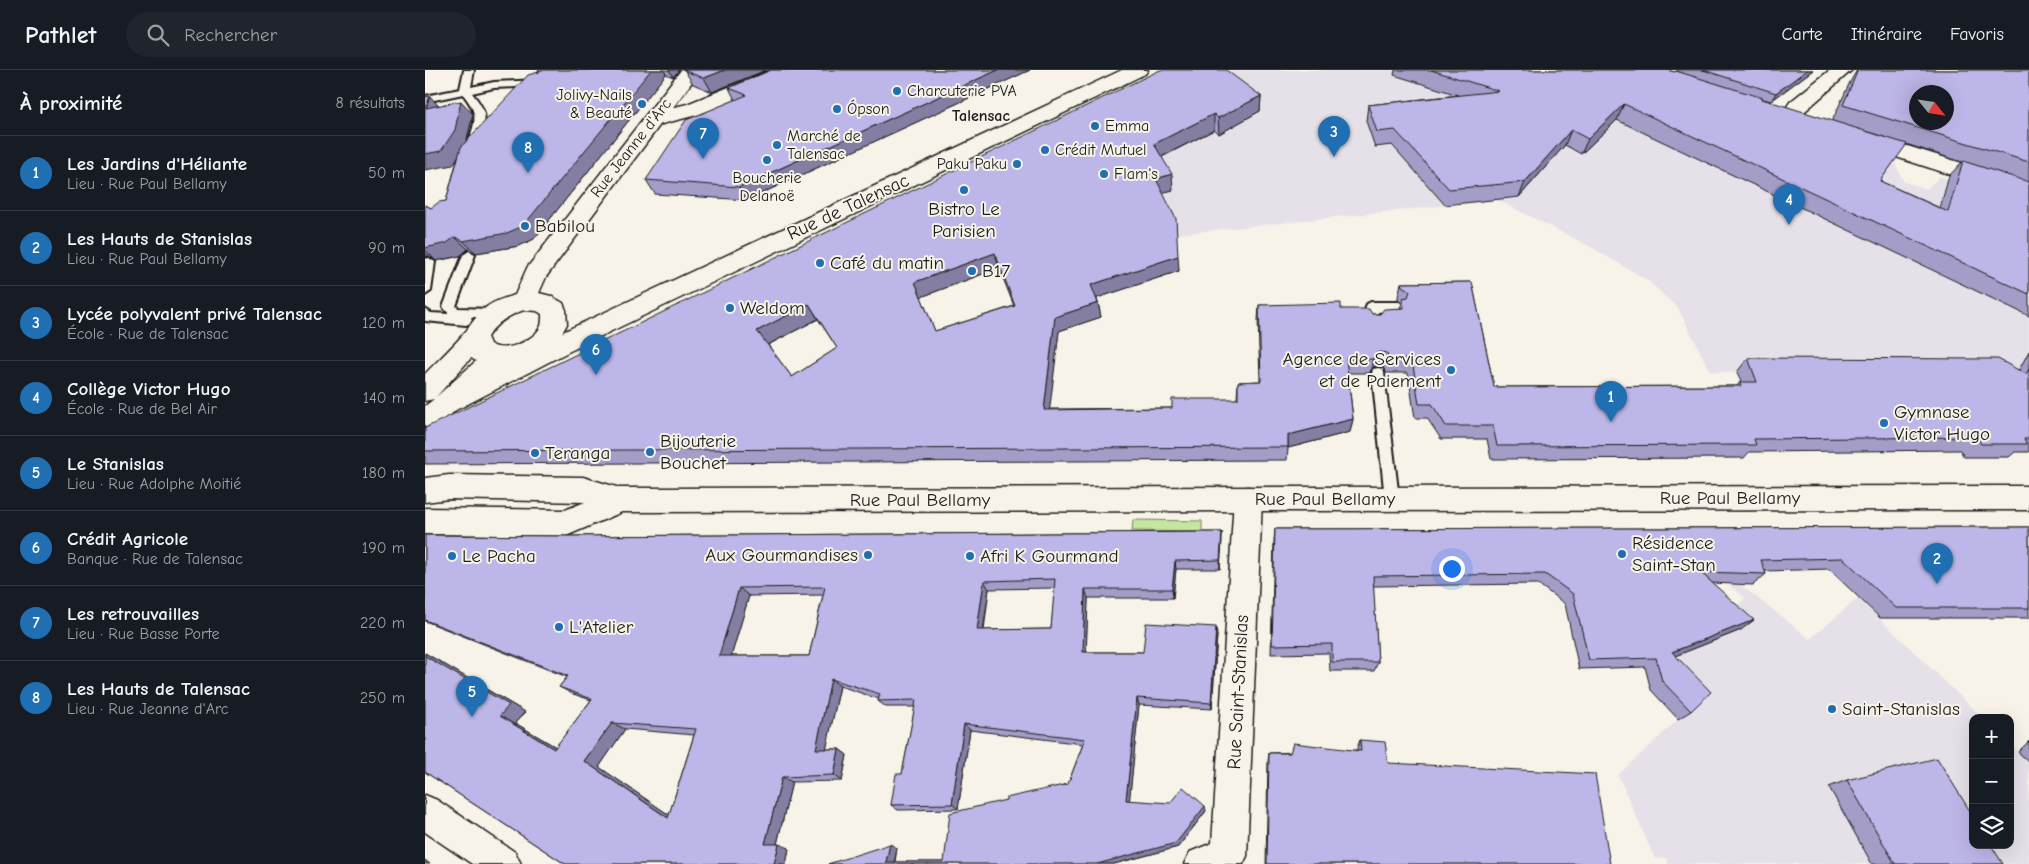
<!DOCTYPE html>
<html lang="fr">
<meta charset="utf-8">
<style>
:root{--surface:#171b24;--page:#20242c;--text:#f1f3f6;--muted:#9ea1a6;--line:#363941;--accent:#1f6fb2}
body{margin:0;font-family:"Comic Neue",sans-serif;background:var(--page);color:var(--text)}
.controls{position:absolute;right:15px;bottom:15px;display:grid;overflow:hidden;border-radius:10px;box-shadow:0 5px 20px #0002}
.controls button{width:45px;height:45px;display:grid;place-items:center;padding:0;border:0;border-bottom:1px solid var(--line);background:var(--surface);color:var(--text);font:25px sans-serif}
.compass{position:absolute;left:1484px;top:15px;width:45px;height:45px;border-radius:50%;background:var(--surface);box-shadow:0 5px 20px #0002;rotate:120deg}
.you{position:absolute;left:1026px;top:498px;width:18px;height:18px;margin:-12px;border:4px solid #fff;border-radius:50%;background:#1a73e8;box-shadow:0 0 0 8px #1a73e833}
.badge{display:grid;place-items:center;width:32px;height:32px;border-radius:50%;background:var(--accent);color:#fff;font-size:16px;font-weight:700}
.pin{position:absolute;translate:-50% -41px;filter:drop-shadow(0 1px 2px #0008)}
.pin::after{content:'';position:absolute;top:26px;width:18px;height:15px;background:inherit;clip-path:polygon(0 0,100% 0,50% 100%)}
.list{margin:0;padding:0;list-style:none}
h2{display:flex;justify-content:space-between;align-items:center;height:65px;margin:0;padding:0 20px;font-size:21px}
h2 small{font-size:16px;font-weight:400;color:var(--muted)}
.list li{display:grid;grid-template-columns:32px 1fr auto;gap:15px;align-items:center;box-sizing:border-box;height:75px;padding:0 20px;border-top:1px solid var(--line)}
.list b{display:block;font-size:19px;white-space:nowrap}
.list p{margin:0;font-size:16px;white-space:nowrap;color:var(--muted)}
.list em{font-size:16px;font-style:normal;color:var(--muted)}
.icon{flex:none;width:28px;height:28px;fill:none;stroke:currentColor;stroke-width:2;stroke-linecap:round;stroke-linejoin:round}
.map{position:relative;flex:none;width:1604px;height:794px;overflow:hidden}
header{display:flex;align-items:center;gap:30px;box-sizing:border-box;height:70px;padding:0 25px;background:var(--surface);border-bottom:1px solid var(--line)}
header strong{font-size:24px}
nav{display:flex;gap:28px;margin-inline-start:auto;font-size:18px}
.search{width:350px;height:45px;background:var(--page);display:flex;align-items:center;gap:12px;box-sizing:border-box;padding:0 18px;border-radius:28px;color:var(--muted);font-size:19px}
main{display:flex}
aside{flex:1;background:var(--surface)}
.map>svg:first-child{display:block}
</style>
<header>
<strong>Pathlet</strong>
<div class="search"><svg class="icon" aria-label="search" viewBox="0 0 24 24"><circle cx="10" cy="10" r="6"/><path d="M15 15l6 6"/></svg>Rechercher</div>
<nav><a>Carte</a><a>Itinéraire</a><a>Favoris</a></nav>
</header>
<main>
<aside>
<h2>À proximité<small>8 résultats</small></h2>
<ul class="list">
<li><span class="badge">1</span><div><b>Les Jardins d'Héliante</b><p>Lieu · Rue Paul Bellamy</p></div><em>50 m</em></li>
<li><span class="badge">2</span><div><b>Les Hauts de Stanislas</b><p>Lieu · Rue Paul Bellamy</p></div><em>90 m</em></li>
<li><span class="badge">3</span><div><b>Lycée polyvalent privé Talensac</b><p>École · Rue de Talensac</p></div><em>120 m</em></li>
<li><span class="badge">4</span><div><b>Collège Victor Hugo</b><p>École · Rue de Bel Air</p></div><em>140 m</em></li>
<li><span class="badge">5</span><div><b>Le Stanislas</b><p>Lieu · Rue Adolphe Moitié</p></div><em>180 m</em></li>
<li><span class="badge">6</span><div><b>Crédit Agricole</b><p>Banque · Rue de Talensac</p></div><em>190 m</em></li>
<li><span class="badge">7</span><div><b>Les retrouvailles</b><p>Lieu · Rue Basse Porte</p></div><em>220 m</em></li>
<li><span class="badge">8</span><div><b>Les Hauts de Talensac</b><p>Lieu · Rue Jeanne d'Arc</p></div><em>250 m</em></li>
</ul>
</aside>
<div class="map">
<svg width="1604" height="794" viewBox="0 0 1604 794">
<rect width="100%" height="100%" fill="#f7f3e8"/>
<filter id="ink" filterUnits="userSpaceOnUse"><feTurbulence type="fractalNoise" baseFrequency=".02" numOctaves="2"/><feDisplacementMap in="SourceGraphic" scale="10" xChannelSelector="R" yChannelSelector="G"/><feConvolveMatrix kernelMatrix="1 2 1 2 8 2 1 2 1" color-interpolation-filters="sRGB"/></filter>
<g filter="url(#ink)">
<g fill="#e6e1e8">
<polygon points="772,0 1062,0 1163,20 1469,91 1479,112 1490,115 1502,119 1515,106 1604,135 1604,327 1285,301 1253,238 1222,210 1164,176 1072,130 752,164 696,56"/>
<polygon points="1247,468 1257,469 1385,569 1433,528 1558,648 1548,648 1548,775 1585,775 1585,674 1604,692 1604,794 1243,794 1242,788 1230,789 1193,705 1273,631 1243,599 1258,582 1263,582 1320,528"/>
</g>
<polygon fill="#c4e69f" stroke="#70815e" points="708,450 777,451 777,462 707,461"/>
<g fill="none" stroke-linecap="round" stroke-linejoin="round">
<g stroke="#1c1c1c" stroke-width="4">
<g id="service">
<path d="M39,0H49L46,17L69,12L113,10L118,13L113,16L69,18L47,23C66,46 60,51 52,77L47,80L42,77C49,52 56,47 38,24L0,32V26L35,19Z"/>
<polygon points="44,181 50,185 31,236 33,238 67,239 71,241 73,244 71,247 46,247 47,250 45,253 41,255 0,251 0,239 6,243 24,244 18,237 38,185"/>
<polygon points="4,188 10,192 6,221 0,225 0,189"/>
<path d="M946,232H974L978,234L980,237L978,240L953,242L954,253L952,256H944C941,251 939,239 942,234Z"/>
<polygon points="953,298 958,299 959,303 974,429 972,433 967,435 962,433 960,429 947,303 948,299"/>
</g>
</g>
<g stroke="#1c1c1c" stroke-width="3">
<g id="minor">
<polygon points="346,0 373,0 370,4 276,44 229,56 222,54 219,49 222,44 262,34"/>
<polygon points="697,0 723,0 720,4 143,282 37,337 28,341 19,337 15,330 19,323 125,268"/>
<polygon points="1405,0 1427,0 1379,42 1372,52 1365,54 1358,52 1355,47 1365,32"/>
<polygon points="1441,63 1604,114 1604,130 1434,75 1430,70 1434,65"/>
<polygon points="823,417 833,420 837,429 822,786 818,794 759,794 765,782 787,773 809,429 813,420"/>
<polygon points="0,725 12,730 90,782 96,794 47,794 0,762"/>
</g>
</g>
<g stroke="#1c1c1c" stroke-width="3">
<g id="secondary">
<path d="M256,0H276L121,207L114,223L126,226L138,233L141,240L142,254L131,274L118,284L103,291L78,297L9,360L0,363V336L9,329L0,331V304C13,290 29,276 41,261C58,238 61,233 90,225L102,198ZM99,240L112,241L117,244C117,248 117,252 116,256C109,271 79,284 65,274L62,267C71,253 84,245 99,240ZM46,288L51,291L11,327Z"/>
<polygon points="24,405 158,407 195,418 1604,416 1604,440 197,442 141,466 0,464 0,438 140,440 160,432 24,429 0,432 0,408"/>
</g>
</g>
<use href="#service" fill="#f7f3e8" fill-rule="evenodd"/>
<use href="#minor" fill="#f7f3e8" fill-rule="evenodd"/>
<use href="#secondary" fill="#f7f3e8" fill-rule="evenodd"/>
</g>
<g fill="#a39dc8" stroke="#1c1c1c" fill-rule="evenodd">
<polygon points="113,0 254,0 248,7 241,4 109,169 94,176 51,183 43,179 35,186 11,191 4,186 0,187 0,135 6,138 21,131 33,86 28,95 13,36 48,44 42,70 114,2"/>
<polygon points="260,0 341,0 287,22 268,14 260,1"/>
<polygon points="346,0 605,0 322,130 230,124 221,110 310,30 304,18"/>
<path d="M970,0H1242L1250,2L1252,0H1388L1346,31L1338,29L1337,30L1407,51L1425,12L1432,0H1604V246L1192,50L1156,84L1140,75L1094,127L1020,135L967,75L950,77L941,51L943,35L1033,25L969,5ZM1481,74L1537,92L1524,106L1515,138L1455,111Z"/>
<path d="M836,26L835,41L794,64L789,60L737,87L748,120L737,122L754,201L672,228L676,247L634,261L624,339L747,338L812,329L813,312L835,311L833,250L834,235L916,239L947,244H955L975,238L977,233L973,230V227L976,213L1047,212L1069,317L1312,316L1315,312H1316L1312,302L1323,288L1594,300L1604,281V382H1590L1584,387H1539L1535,380L1324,382L1319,388L1066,389L1062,369H1016L1002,348H990L983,303H961L958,297L953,296L948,297L945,303H923L928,349L925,362L863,378L862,390L0,394V358ZM574,198L589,236L510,261L496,227ZM393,249L412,278L367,307L343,275Z"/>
<polygon points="1604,457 1604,548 1455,548 1404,499 1340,501 1341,504 1328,515 1288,513 1316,560 1250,586 1266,641 1253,649 1226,620 1220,597 1154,599 1140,534 1113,514 948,516 953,592 949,601 905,601 904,583 846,584 849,470 850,459"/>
<path d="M797,462L795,499H751L748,528H663L661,582H718L792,565L787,639L714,635L704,731L781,741L753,777L689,794H403L472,778L470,792H519L581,730L643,714L658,674L545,660L533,739L473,740L466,735L477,704L490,637H461L453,631L454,629L415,616L401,679H414L422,685L417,711L367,712L352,774L364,778L361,794H140L0,702V583L100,642L90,653L131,677L166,630L148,624L134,617L142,607L0,551V465L140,466ZM630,518L626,559L559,560L564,519ZM398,525L384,586H306L324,526ZM200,659L269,665L244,745L174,697Z"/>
<polygon points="935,670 963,693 1185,794 841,794 843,691 844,683 932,680 932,678"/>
<polygon points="1604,671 1604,692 1593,682"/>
<polygon points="1422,710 1578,794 1447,794 1404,717"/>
</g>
<g fill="#847fa2" stroke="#1c1c1c">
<polygon points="226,0 239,0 241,4 109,169 94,176 51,183 38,171"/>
<polygon points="244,0 254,0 248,7"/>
<polygon points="300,0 341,0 287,22 279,8"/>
<polygon points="573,0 605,0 322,130 314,117"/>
<polygon points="1382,0 1388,0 1346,31 1351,23"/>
<polygon points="5,26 17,40 1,38"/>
<polygon points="836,26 835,41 794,64 793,48"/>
<polygon points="36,31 48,44 41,73 28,95 0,100 0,84"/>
<polygon points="1199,34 1192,50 1156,84 1163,69"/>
<polygon points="789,44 789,60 730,90 729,74"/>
<polygon points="1146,60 1140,75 1094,127 1100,112"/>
<polygon points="747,104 748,120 732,124 731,109"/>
<polygon points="30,167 43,179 35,186 11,191 0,180 0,178"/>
<polygon points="0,183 4,186 0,187"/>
<polygon points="570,183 574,198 496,227 490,212"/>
<polygon points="753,186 754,201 669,229 666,215"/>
<polygon points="673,233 676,247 634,261 623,353 619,340 630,247"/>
<polygon points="384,234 393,249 342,275 332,261"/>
<polygon points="956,282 953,296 948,297 945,303 948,289 951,283"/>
<polygon points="928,349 925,362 863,378 863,365"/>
<polygon points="797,462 797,471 795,499 795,490"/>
<polygon points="750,491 751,499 748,528 747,519"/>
<polygon points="559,511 564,519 557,568 552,560"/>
<polygon points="314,518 324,526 304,594 294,586"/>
<polygon points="660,519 663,528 661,589 658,582"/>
<polygon points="1329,550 1316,560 1235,592 1247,582"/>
<polygon points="791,557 792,565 787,639 786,633"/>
<polygon points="0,583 100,642 90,653 144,685 129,679 75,646 0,586"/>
<polygon points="406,609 415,616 400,685 391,679"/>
<polygon points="712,628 714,635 704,735 701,730"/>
<polygon points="187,653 200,659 174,697 256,753 243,748 159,691"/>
<polygon points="539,654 545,660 533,739 527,734"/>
<polygon points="414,679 422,685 417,711 409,705"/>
<polygon points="357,707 367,712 351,778 340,774"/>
<polygon points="780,736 781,741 753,777 689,794 672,794"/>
<polygon points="354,774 364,778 361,794 349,794"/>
<polygon points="465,774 472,778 469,794 461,792"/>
<polygon points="0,790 5,794 0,794"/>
</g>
<g fill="#bdb6e8" stroke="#1c1c1c" fill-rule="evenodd">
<polygon points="115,0 226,0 98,156 82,163 38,171 30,167 22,173 0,178 0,135 6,138 14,132 21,131 36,77 103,5 114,2"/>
<polygon points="260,0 300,0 279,8 260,1"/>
<polygon points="346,0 573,0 314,117 221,110 261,50 322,25 304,18"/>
<path d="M735,0H801L836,26L793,48L789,44L729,74L747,104L731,109L751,149L753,186L666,215L673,233L630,247L619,340L747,338V329H813V312L836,311L834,235L916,233V239H944L947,244H955L959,239L979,238L978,228L983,227L985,221L977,216L976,213L1047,212L1069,317L1316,316L1315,312H1332L1323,288L1573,289L1601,304L1604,299V369H1599L1602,374H1556L1552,367L1329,369L1331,375L1072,376L1068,356H1021L1007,334H994L987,289H964L962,283L956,282L951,283L948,289H921L928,349L863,365V377L0,381V358ZM570,183L590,236L510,261L490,212ZM384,234L412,278L367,307L332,261Z"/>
<polygon points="1006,0 1242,0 1250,2 1251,1 1338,28 1337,29 1482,74 1455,111 1523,142 1538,91 1604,112 1604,224 1199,34 1163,69 1146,60 1100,112 1024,119 970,60 952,62 943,35 1074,21"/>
<polygon points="1278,0 1382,0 1351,23"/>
<path d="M1433,0H1604V92L1418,35ZM1492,22H1522V52H1492Z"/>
<polygon points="5,26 1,38 36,31 30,60 16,81 0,84 0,27"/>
<polygon points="1604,457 1604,538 1471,538 1418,488 1336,490 1341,504 1275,502 1329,550 1247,582 1286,622 1266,641 1237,611 1231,588 1164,590 1148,524 1120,504 948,506 953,592 907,592 907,574 847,575 850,459"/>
<path d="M797,462L795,490L750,491L747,519H660L658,582H718L721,553L791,557L786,633L712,628L701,730L745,733L758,717L780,736L751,773L672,794H403L465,774L461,792H519L525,743L581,730V728L643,714L660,669L539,654L527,734L466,735L471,704H477L491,630L453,631L455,624L406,609L391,679H414L409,705L357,707L340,774H354L349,794H140L0,702V586L84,635L75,646L129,679L167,629L134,617L143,606L0,550V465L140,466ZM630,509L626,559L552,560L559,511ZM400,517L384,586H294L314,518ZM187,653L271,659L243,748L159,691Z"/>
<polygon points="935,670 960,672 963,693 1170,704 1185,794 842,794 844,683 865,683 868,673 936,681"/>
<polygon points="1512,688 1548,746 1548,775 1566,775 1578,794 1470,794 1422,710"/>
</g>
</g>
<g fill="#1f6fb2" stroke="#f7f3e8" stroke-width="2">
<circle cx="472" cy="21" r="5"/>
<circle cx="217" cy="34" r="5"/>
<circle cx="412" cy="39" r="5"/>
<circle cx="670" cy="56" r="5"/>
<circle cx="352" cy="75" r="5"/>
<circle cx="620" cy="80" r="5"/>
<circle cx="342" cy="90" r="5"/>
<circle cx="592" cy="94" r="5"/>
<circle cx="679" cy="104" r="5"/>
<circle cx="539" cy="120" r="5"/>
<circle cx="100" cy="156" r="5"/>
<circle cx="395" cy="193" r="5"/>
<circle cx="547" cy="201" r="5"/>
<circle cx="305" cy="238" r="5"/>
<circle cx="1026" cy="300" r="5"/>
<circle cx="1459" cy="353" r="5"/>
<circle cx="225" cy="382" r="5"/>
<circle cx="110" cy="383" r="5"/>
<circle cx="1197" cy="484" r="5"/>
<circle cx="443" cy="485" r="5"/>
<circle cx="27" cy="486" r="5"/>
<circle cx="545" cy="486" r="5"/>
<circle cx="134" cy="557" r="5"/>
<circle cx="1407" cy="639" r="5"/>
</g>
<g text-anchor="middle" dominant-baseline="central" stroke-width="4" stroke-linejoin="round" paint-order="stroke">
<g font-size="16" fill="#1c1c1c" stroke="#f7f3e8" text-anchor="start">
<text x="482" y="21">Charcuterie PVA</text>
<text x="207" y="25" text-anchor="end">Jolivy-Nails<tspan x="207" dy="18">&amp; Beauté</tspan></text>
<text x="422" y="39">Ópson</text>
<text x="680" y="56">Emma</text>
<text x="362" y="66">Marché de<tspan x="362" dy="18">Talensac</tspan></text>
<text x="630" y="80">Crédit Mutuel</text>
<text x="582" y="94" text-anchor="end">Paku Paku</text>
<text x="689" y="104">Flam's</text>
<text x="342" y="108" text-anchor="middle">Boucherie<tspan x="342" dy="18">Delanoë</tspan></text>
</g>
<g font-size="16" font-weight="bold" fill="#1c1c1c" stroke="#f7f3e8">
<text x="556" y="46">Talensac</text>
</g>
<g font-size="16" fill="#1c1c1c" stroke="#f7f3e8">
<text transform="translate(206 78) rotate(-52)">Rue Jeanne d'Arc</text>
</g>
<g font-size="19" fill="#1c1c1c" stroke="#f7f3e8">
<text transform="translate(423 137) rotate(-25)">Rue de Talensac</text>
<text x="1305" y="428">Rue Paul Bellamy</text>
<text x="900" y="429">Rue Paul Bellamy</text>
<text x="495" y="430">Rue Paul Bellamy</text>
<text transform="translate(813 622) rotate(-87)">Rue Saint-Stanislas</text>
</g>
<g font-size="19" fill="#1c1c1c" stroke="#f7f3e8" text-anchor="start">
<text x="539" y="139" text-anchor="middle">Bistro Le<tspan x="539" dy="22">Parisien</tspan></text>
<text x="110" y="156">Babilou</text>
<text x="405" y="193">Café du matin</text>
<text x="557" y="201">B17</text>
<text x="315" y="238">Weldom</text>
<text x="1016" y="289" text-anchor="end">Agence de Services<tspan x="1016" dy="22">et de Paiement</tspan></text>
<text x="1469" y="342">Gymnase<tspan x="1469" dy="22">Victor Hugo</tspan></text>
<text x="235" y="371">Bijouterie<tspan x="235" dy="22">Bouchet</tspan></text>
<text x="120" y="383">Teranga</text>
<text x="1207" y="473">Résidence<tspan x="1207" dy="22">Saint-Stan</tspan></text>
<text x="433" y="485" text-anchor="end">Aux Gourmandises</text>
<text x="37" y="486">Le Pacha</text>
<text x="555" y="486">Afri K Gourmand</text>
<text x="144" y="557">L'Atelier</text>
<text x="1417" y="639">Saint-Stanislas</text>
</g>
</g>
</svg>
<div class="controls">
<button>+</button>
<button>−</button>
<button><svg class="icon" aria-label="layers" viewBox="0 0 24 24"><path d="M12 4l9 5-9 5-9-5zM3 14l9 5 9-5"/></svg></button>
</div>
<svg class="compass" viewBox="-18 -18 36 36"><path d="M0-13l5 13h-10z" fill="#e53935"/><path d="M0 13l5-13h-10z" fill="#9ea1a6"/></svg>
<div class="you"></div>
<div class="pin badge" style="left:1186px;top:352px">1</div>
<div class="pin badge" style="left:1512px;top:514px">2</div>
<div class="pin badge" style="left:909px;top:87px">3</div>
<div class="pin badge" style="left:1364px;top:155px">4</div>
<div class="pin badge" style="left:47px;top:647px">5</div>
<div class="pin badge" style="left:171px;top:305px">6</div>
<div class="pin badge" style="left:278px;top:89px">7</div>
<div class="pin badge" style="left:103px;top:103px">8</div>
</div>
</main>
